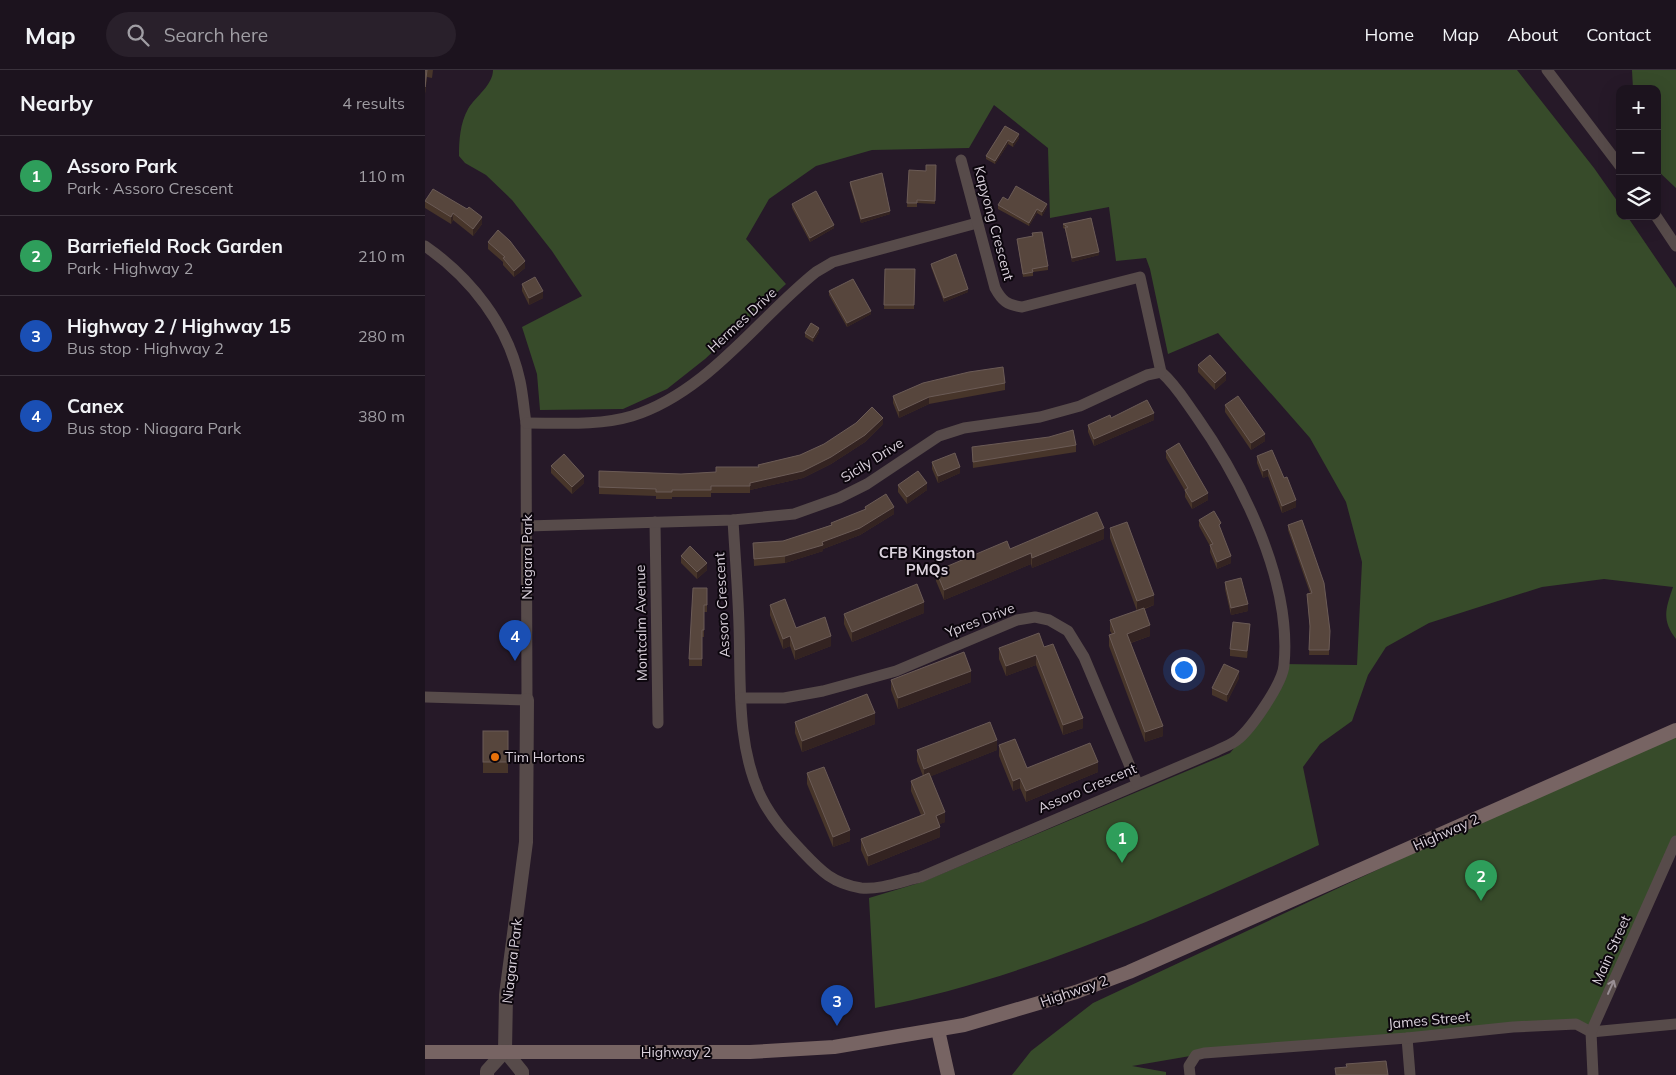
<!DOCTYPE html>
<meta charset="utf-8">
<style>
:root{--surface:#1c131e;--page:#29202b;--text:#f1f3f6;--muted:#a09ea4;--line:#3a323c;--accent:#d09dff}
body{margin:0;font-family:Mulish,sans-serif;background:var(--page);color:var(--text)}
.controls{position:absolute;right:15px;top:15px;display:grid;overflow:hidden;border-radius:10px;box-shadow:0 5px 20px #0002}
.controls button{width:45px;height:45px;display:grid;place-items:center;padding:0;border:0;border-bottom:1px solid var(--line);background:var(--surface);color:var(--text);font:25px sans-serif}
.you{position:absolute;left:758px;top:599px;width:18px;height:18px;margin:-12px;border:4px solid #fff;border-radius:50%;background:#1a73e8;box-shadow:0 0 0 8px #1a73e833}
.badge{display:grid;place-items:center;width:32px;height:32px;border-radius:50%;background:var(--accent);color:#fff;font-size:16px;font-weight:700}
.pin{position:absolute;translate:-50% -41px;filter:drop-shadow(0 1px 2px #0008)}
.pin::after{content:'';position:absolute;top:26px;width:18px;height:15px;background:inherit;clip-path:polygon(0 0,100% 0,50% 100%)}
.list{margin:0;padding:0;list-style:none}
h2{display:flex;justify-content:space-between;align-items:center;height:65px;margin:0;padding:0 20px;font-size:21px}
h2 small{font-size:16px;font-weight:400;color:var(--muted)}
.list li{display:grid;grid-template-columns:32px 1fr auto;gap:15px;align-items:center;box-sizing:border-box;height:80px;padding:0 20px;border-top:1px solid var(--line)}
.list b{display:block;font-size:19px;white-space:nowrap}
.list p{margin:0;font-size:16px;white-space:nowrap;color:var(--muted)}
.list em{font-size:16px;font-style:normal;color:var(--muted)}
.icon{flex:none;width:28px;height:28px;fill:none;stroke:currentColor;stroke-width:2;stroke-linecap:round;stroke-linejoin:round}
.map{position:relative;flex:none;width:1251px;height:1005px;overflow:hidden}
header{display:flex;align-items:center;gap:30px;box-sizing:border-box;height:70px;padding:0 25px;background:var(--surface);border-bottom:1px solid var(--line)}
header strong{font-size:24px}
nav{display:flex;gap:28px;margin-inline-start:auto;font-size:18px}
.search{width:350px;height:45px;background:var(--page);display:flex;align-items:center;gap:12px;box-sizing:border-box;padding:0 18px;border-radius:28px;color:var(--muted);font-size:19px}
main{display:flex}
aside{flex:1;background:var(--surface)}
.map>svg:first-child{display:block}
</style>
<header>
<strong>Map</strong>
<div class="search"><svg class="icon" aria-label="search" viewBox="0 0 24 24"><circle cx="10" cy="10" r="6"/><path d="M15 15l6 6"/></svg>Search here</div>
<nav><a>Home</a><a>Map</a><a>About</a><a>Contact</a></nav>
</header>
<main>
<aside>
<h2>Nearby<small>4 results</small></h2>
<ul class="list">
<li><span class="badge" style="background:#2e9e5b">1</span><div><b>Assoro Park</b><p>Park · Assoro Crescent</p></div><em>110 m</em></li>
<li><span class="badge" style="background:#2e9e5b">2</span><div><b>Barriefield Rock Garden</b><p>Park · Highway 2</p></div><em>210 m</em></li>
<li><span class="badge" style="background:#1a4fb4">3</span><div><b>Highway 2 / Highway 15</b><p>Bus stop · Highway 2</p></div><em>280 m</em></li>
<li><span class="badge" style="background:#1a4fb4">4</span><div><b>Canex</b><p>Bus stop · Niagara Park</p></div><em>380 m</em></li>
</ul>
</aside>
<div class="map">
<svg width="1251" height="1005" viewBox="0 0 1251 1005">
<rect width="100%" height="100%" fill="#261928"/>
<g fill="#374b2a">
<path d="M68,0H1092L1169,98L1195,135V146H1202L1251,218V569C1236,550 1241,538 1248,517L1179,509L1117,517L1004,553L961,577L943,605L927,651L895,674L878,697L894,775C750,841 607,907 450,938L444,828L497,812L805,683L830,653L857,594L932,595L937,492L921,432L885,368L793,263L743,284L725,199L721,188L691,191L684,137L625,148L623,78L569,35L544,78L447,80L391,96L344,129L321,169L361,214L280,289L242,319L198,339L115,340L112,304L97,257L157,226L127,181L87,130L61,105L40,93L34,86C34,71 35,53 43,39C51,26 68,15 68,0Z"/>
<polygon points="1207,0 1251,0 1251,118 1232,100 1232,19 1208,19"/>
<polygon points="1251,660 1251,771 1166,962 1150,954 771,985 707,996 741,1002 741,1005 587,1005 606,981 668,933"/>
</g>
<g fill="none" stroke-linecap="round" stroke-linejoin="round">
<g stroke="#574b4a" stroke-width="11">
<polyline points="1122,0 1195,96"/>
<polyline points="1231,146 1251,176"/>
<path d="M0,176C46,208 83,255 95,311C98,325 99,340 101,353L102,630L0,627"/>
<path d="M101,353C135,353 174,356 207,346C283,322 332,249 391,202L408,192L552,153"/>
<path d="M308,450C310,486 313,521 314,556C316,612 311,675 336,727C347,749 361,764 377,781C396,801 407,813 436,818C455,820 478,811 496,807L791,681C798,677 806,675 812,670C826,659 858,613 859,595C867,511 818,413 771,346C760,331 751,315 736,302L715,207L597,237C582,235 577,231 570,218L536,90"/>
<polyline points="230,452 233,653"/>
<polyline points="102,456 308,450 369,444 414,428 442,414 514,366 539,358 615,347 655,336 722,305 736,302"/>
<polyline points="316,628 359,628 398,621 471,601 592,550 610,547 624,550 643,561 659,587 712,713"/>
<polyline points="982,968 985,1005"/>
<polyline points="765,1005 764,996 771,985 779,983 982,968 1088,957 1151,954 1166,962 1251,954"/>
<polyline points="1168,1005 1166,962 1251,771"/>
</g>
<g stroke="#574b4a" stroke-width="14">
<polyline points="80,981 81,925 101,772 102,630"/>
<polyline points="80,981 97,1002 97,1005"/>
<polyline points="62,1005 62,1001 80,981"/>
</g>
<g stroke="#776463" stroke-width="14">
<polyline points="513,960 523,1005"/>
<polyline points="0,982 325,982 409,977 539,955 651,922 704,902 1251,660"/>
</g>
</g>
<g fill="#47352a">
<polygon points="0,0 8,0 7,8 2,7 0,24"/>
<polygon points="580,56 594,68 588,77 583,74 570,94 561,89 561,86"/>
<polygon points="511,95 510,134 492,133 492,137 482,137 484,100 501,101"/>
<polygon points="425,112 465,144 436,153 425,116"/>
<polygon points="583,130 622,137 617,146 612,143 604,156 573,139 573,135"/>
<polygon points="0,131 57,154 48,166 28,150 26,154 0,138"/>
<polygon points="367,134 409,158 385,172 367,138"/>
<polygon points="666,148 674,185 647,192 640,159 638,158 638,154"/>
<polygon points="607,163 623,196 623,200 608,202 608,206 598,207 592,169 607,167"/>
<polygon points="63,172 100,198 89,207 78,195 78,192 63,179"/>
<polygon points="506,194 543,222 519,232 506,197"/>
<polygon points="460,199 490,199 489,239 459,239"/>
<polygon points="97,214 118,228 104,235 97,221"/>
<polygon points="404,221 446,244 422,257 404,225"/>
<polygon points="394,262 388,272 380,267 380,263"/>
<polygon points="773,295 801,310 790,320 773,302"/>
<polygon points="580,313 580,320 504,334 474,348 468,333 468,326"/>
<polygon points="800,335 840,371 826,380 800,342"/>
<polygon points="686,348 729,350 669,376 663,362 663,355"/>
<polygon points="458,354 440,372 406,394 378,408 325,420 325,423 286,423 286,427 247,427 247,429 231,429 231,426 174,424 174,401 256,404 291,402 333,397 333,395 375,385"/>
<polygon points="651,375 651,382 548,398 547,377"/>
<polygon points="741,381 783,430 767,439 760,427 760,421 741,388"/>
<polygon points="832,386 859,408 871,437 857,443 843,406 838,408 832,393"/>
<polygon points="507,392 535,403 513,413 507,399"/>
<polygon points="126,396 159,413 147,424 126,403"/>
<polygon points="473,415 502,420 482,434 473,422"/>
<polygon points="440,437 469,444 435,465 398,479 398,481 360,493 329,496 328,473 358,471 406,455 406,453 440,440"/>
<polygon points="774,450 796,460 806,493 792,499 785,482 785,476 774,456"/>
<polygon points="863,455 905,561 904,585 884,585 885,560 882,524 885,523 863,460"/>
<polygon points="685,458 729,535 720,539 725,566 706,573 738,666 720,672 684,576 684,565 687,564 685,561 685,550 712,541 685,468"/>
<polygon points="679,469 607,498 606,494 519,530 511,511 511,501 585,479"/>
<polygon points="256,486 282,500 272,509 256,493"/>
<polygon points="800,512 823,541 806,545 800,519"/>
<polygon points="282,518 282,542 279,542 279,567 277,567 277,596 264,596 264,589"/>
<polygon points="345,535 371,558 406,576 370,590 365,576 358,579 345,545"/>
<polygon points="499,543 427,572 419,554 419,544"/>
<polygon points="825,561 822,588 805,586 805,579"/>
<polygon points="619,577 658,658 638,665 611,595 581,606 574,589 574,578"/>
<polygon points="814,608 802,632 787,625 787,618"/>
<polygon points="466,610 546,612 473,639 466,620"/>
<polygon points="370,652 450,654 377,682 370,663"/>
<rect x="58" y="661" width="25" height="42"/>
<polygon points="574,675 602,698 673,702 601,732 595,718 588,721 574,686"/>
<polygon points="492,680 572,680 506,706 520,752 514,754 515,767 443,796 436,780 436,769 496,745 486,721 486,711 498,706 492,691"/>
<polygon points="382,703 425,771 408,777 382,714"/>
</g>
<g fill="#332321">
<polygon points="2,0 2,7 0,24 0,17"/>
<polygon points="594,64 594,68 588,77 588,73"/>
<polygon points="583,70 583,74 570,94 570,91"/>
<polygon points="622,134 622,137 617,146 617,142"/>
<polygon points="612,139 612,143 604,156 604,153"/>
<polygon points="465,141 465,144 436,153 436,149"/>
<polygon points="28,143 28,150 26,154 26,147"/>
<polygon points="57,147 57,154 48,166 48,159"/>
<polygon points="409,155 409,158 385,172 385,168"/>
<polygon points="674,182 674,185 647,192 647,188"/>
<polygon points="100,191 100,198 89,207 89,201"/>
<polygon points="543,219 543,222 519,232 519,228"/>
<polygon points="118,221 118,228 104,235 104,228"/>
<polygon points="446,241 446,244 422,257 422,253"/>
<polygon points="394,258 394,262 388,272 388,268"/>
<polygon points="801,303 801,310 790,320 790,313"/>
<polygon points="504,327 504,334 474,348 474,341"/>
<polygon points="729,343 729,350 669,376 669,369"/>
<polygon points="458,348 458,354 440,372 406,394 378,408 325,420 325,413"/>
<polygon points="840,364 840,371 826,380 826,373"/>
<polygon points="535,397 535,403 513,413 513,406"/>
<polygon points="843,399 843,406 838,408 838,401"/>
<polygon points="159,406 159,413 147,424 147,417"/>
<polygon points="502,413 502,420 482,434 482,427"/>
<polygon points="783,423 783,430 767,439 767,432"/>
<polygon points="871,430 871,437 857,443 857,436"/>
<polygon points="469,437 469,444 435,465 398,479 398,481 360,493 360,486 397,472"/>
<polygon points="679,458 679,469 607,498 607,488"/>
<polygon points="606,483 606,494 519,530 519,520"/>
<polygon points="806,486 806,493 792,499 792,492"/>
<polygon points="282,493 282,500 272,509 272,502"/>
<polygon points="729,525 729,535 712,541 712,531"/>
<polygon points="499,532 499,543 427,572 427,562"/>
<polygon points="823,534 823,541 806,545 806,538"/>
<polygon points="825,554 825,561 822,588 822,581"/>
<polygon points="725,555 725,566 702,574 702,564"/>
<polygon points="365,566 365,576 358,579 358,569"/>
<polygon points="406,566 406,576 370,590 370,580"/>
<polygon points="611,585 611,595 581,606 581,596"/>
<polygon points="546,601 546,612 473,639 473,628"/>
<polygon points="814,601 814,608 802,632 802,625"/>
<polygon points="450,643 450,654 377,682 377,671"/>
<polygon points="658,648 658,658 638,665 638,655"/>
<polygon points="738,656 738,666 720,672 720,662"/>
<polygon points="572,670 572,680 499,709 499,699"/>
<polygon points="673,692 673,702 601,732 601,721"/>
<polygon points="595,708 595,718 588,721 588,711"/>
<polygon points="520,742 520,752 511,756 511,746"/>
<polygon points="515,757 515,767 443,796 443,786"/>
<polygon points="425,760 425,771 408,777 408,767"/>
</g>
<g fill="#57463d" stroke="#6b5b56">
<polygon points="0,0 2,0 0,17"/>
<polygon points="580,56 594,64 588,73 583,70 570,91 561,86"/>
<polygon points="501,95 511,95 510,131 492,130 492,133 482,133 484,100 501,101"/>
<polygon points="457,103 465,141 436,149 425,112"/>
<polygon points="591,116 622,134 617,142 612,139 604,153 573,135 578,127 583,130"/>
<polygon points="8,119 42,139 44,137 57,147 48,159 28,143 26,147 0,131"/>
<polygon points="391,121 409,155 385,168 367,134"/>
<polygon points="666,148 674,182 647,188 640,157 643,157 638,154"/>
<polygon points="73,160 85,171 100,191 89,201 78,188 80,187 63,172"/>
<polygon points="617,162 623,196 607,199 608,202 598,204 592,169 608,166 607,163"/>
<polygon points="531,184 543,219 519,228 506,194"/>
<polygon points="460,199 490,199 489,235 459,235"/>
<polygon points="110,207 118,221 104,228 97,214"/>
<polygon points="428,209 446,241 422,253 404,221"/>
<polygon points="386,253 394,258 388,268 380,263"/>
<polygon points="785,285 801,303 790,313 773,295"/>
<polygon points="578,297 580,313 504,327 474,341 468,326 498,313 544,302"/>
<polygon points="813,326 840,364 826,373 800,335"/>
<polygon points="722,330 729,343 669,369 663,355 685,345 686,348"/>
<polygon points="447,337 458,348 440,365 406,387 378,401 325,413 325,416 286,416 286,420 247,420 247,422 231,422 231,419 174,417 174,401 256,404 291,402 291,397 334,397 333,395 375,385 399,374 431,353"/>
<polygon points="648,360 651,375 548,392 547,377 624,367"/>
<polygon points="754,373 783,423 767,432 760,420 763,418 741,381"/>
<polygon points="847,380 859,408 862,407 871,430 857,436 843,399 838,401 832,386"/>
<polygon points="530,383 535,397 513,406 507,392"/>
<polygon points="139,384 159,406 147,417 126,396"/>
<polygon points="493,401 502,413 482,427 473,415"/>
<polygon points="461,424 469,437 435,458 397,472 398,475 360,486 329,489 328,473 358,471 407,455 406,453 441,439 440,437"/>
<polygon points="789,441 796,453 794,455 806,486 792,492 785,475 788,474 774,450"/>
<polygon points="672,442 679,458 607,488 606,483 519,520 511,501 582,471 585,479"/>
<polygon points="877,450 899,513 905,561 904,580 884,580 885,556 882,524 887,523 863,455"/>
<polygon points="702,452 729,525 712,531 685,458"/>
<polygon points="265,476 282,493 272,502 256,486"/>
<polygon points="816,508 823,534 806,538 800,512"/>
<polygon points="492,514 499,532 427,562 419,544"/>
<polygon points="268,518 282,518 282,535 279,535 279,560 277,560 277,589 264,589"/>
<polygon points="360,529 371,558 400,547 406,566 370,580 365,566 358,569 345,535"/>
<polygon points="719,538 725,555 702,564 738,656 720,662 684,565 690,563 685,550"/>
<polygon points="808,552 825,554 822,581 805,579"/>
<polygon points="614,563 619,577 628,574 658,648 638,655 611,585 581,596 574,578"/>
<polygon points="539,582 546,601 473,628 466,610"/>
<polygon points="799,594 814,601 802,625 787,618"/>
<polygon points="442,624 450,643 377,671 370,652"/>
<polygon points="565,652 572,670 499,699 492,680"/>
<rect x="58" y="661" width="25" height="31"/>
<polygon points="590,669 602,698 665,673 673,692 601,721 595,708 588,711 574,675"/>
<polygon points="399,697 425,760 408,767 382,703"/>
<polygon points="504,703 520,742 511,746 515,757 443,786 436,769 500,744 486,711"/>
<polygon points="961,991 963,1005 911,1005 910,998 922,997 921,994"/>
</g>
<defs><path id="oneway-shaft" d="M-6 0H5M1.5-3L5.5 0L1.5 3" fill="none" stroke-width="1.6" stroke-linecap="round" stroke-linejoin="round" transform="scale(1.25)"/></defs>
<use stroke="#988e93" href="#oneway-shaft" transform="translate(1186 917) rotate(-66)"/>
<circle fill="#e8710a" stroke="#0c060d" stroke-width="2" cx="70" cy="687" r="5"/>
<g text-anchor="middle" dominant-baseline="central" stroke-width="4" stroke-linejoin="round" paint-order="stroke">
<g font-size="14" fill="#dad1dc" stroke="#0c060d">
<text transform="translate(569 153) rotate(75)">Kapyong Crescent</text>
<text transform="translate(317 250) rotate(-43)">Hermes Drive</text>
<text transform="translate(447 390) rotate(-32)">Sicily Drive</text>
<text transform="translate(102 487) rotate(-90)">Niagara Park</text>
<text transform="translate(297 535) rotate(-93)">Assoro Crescent</text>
<text transform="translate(555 550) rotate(-21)">Ypres Drive</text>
<text transform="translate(216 553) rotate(-91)">Montcalm Avenue</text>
<text transform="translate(662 718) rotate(-23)">Assoro Crescent</text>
<text transform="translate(1021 762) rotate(-24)">Highway 2</text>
<text transform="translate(1186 880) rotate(-66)">Main Street</text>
<text transform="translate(87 891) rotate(-83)">Niagara Park</text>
<text transform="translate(649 921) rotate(-19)">Highway 2</text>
<text transform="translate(1004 950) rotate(-5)">James Street</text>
<text x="251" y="982">Highway 2</text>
</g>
<g font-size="14" fill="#dad1dc" stroke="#0c060d" text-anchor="start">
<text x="80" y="687">Tim Hortons</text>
</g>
<g font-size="15" font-weight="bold" fill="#dad1dc" stroke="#0c060d">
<text x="502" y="482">CFB Kingston<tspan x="502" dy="17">PMQs</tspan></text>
</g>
</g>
</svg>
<div class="controls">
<button>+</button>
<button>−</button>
<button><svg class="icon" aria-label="layers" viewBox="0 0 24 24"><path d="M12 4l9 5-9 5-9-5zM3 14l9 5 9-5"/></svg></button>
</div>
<div class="you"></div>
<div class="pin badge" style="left:697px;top:793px;background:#2e9e5b">1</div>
<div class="pin badge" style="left:1056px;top:831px;background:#2e9e5b">2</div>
<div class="pin badge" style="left:412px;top:956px;background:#1a4fb4">3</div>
<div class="pin badge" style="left:90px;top:591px;background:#1a4fb4">4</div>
</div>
</main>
